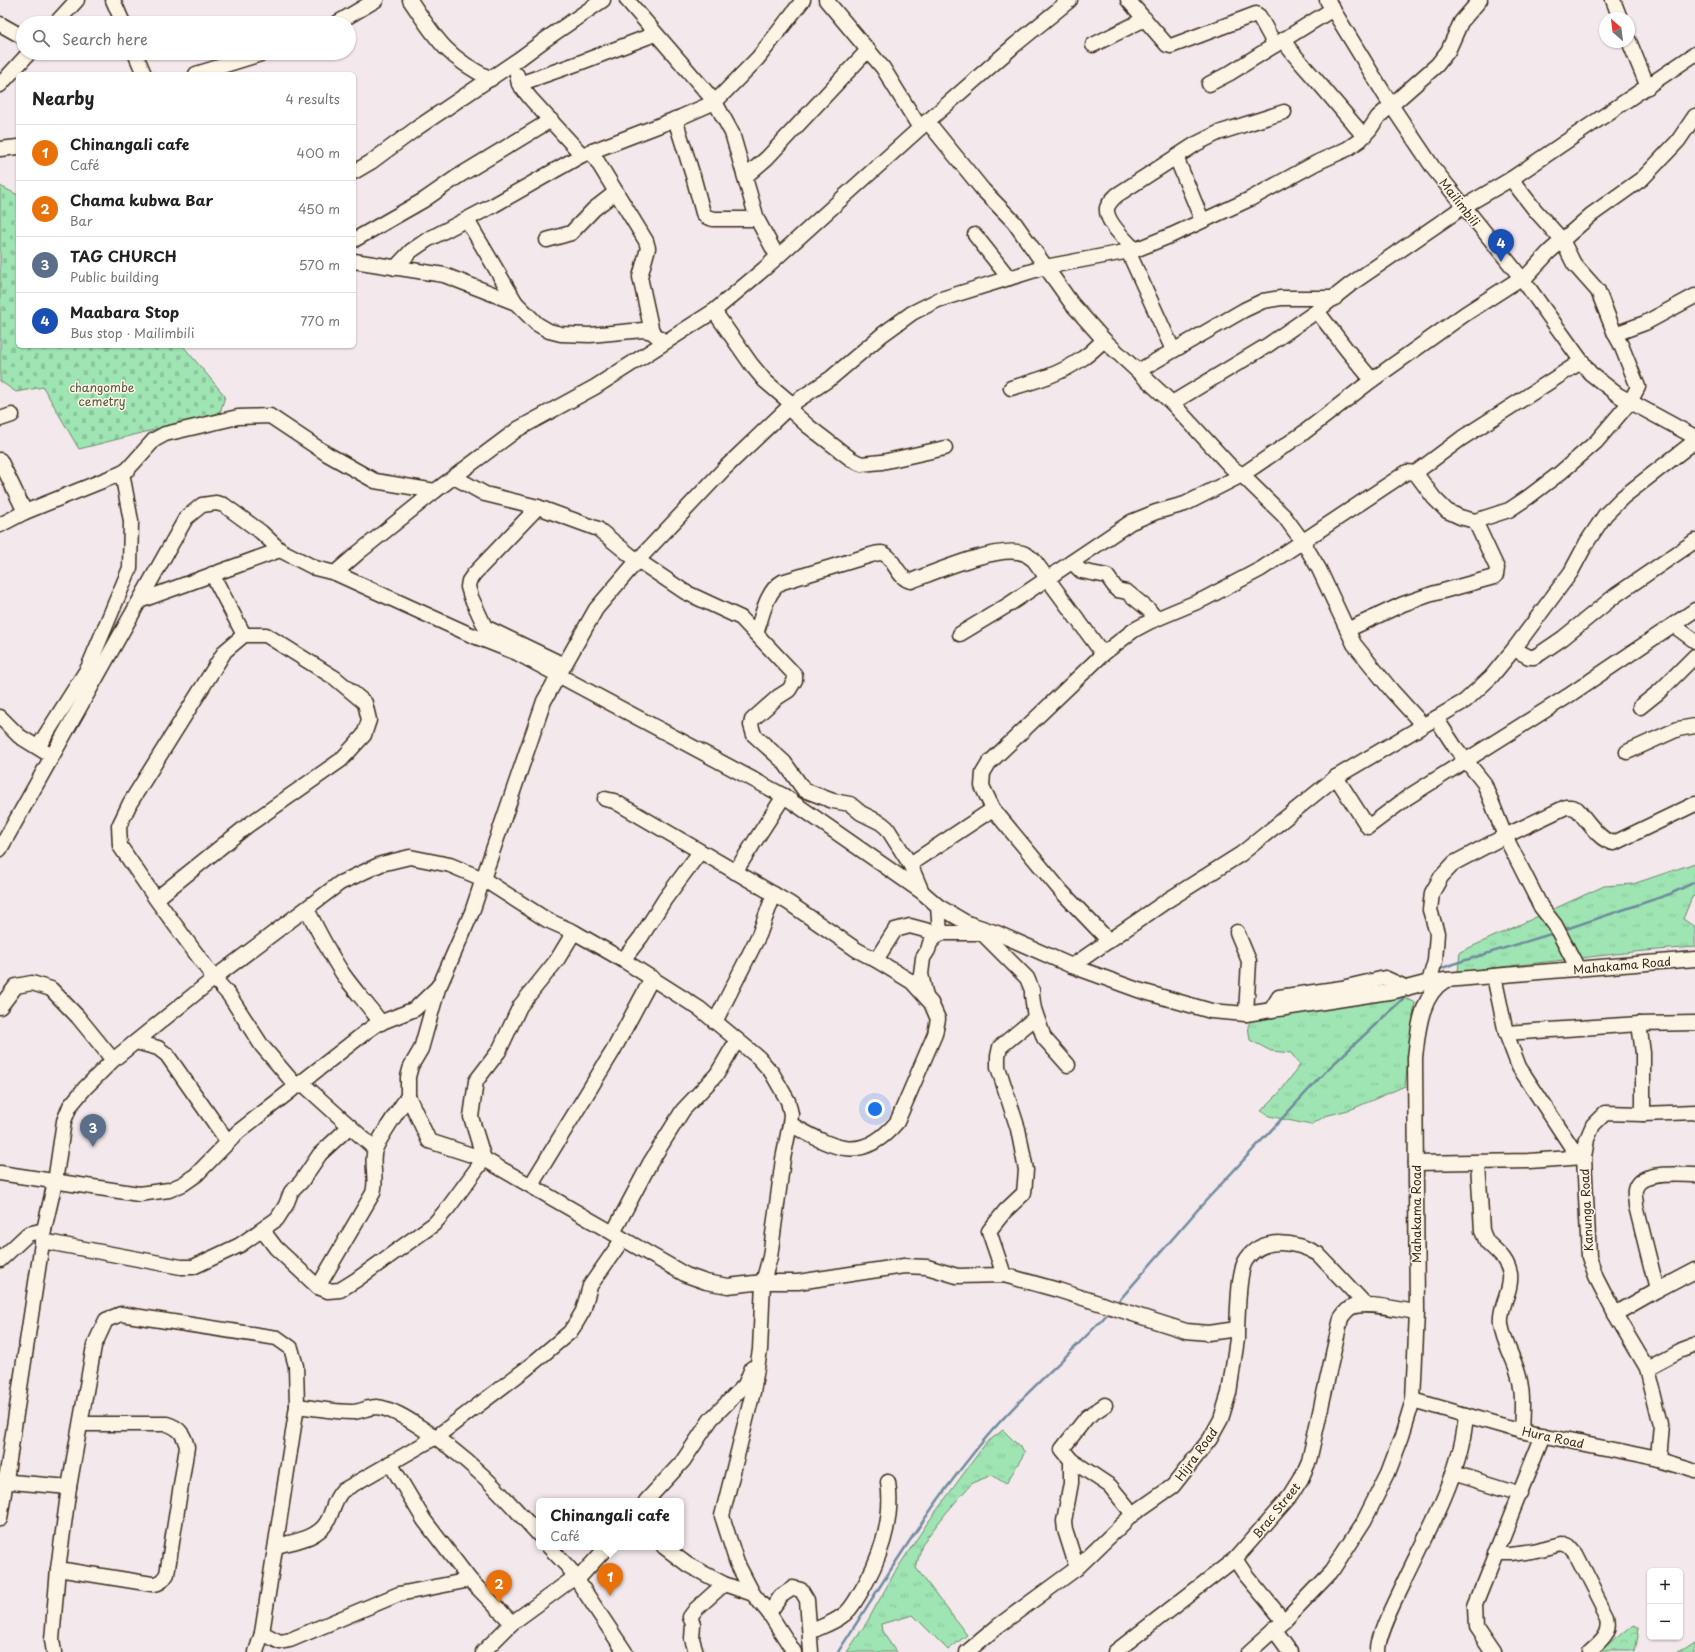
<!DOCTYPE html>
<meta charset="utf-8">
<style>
:root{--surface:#fff;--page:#f2f2f2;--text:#222;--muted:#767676;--line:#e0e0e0;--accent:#d93025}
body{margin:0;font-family:"Playpen Sans",sans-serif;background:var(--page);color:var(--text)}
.controls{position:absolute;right:12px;bottom:12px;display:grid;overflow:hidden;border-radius:6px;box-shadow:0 1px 3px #0004}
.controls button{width:36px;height:36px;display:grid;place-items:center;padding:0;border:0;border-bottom:1px solid var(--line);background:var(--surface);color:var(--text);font:20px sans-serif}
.compass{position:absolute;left:1599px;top:12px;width:36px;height:36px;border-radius:50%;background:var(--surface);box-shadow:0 1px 3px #0004;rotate:332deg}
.you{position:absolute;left:875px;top:1109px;width:14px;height:14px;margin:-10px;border:3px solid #fff;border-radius:50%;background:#1a73e8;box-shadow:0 0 0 6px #1a73e833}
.badge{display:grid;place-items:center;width:26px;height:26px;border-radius:50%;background:var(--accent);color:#fff;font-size:13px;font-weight:700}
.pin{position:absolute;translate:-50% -33px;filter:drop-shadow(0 1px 2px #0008)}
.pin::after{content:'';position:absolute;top:21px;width:14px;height:12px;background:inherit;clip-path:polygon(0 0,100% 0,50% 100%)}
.popup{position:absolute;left:536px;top:1498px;width:148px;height:52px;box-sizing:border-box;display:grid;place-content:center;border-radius:6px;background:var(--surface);filter:drop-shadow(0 1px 3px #0005);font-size:13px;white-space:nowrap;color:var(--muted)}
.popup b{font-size:15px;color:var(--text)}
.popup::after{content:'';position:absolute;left:50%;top:100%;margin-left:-8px;border:8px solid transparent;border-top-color:var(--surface)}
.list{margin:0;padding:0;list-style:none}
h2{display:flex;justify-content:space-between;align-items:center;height:52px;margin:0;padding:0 16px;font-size:17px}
h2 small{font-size:13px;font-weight:400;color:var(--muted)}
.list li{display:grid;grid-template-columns:26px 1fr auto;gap:12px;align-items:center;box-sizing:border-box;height:56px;padding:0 16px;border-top:1px solid var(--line)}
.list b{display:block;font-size:15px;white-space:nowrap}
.list p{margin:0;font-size:13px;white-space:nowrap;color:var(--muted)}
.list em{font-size:13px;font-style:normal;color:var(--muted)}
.icon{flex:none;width:22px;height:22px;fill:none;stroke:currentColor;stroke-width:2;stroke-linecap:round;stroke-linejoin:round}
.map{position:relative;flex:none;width:1695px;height:1652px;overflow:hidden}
.search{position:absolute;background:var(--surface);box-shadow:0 1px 3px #0004;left:16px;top:16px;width:340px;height:44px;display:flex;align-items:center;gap:10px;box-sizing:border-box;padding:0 14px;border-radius:22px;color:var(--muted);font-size:15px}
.panel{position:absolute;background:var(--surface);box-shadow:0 1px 3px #0004;left:16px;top:72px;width:340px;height:276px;border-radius:6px}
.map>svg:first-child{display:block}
</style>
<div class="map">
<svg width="1695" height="1652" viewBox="0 0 1695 1652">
<defs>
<pattern id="grass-tufts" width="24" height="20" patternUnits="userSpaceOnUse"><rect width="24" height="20" fill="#9ee5b3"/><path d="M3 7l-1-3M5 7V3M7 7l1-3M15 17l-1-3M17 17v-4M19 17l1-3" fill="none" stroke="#89c59a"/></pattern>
<pattern id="forest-crowns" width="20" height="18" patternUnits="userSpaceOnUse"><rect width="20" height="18" fill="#9ee5b3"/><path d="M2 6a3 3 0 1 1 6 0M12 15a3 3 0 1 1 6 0" fill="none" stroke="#89c59a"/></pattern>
<pattern id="cemetery-stones" width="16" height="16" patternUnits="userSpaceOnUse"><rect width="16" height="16" fill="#9ee5b3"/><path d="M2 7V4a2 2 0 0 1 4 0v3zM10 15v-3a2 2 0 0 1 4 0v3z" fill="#89c59a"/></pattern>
</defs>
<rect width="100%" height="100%" fill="#f3e8ec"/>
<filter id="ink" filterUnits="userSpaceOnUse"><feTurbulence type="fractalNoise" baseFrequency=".025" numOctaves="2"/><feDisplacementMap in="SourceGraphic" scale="8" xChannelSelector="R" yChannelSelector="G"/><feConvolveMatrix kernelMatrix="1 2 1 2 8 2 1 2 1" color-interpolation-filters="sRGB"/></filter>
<g filter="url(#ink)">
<g fill="url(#grass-tufts)" stroke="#6c8868">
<polygon points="1695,863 1695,896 1692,897 1683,919 1695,927 1695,947 1633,952 1458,972 1460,952 1604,886 1633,884"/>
<polygon points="1381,991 1415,1002 1405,1086 1352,1109 1325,1116 1311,1125 1269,1116 1261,1111 1280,1092 1300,1065 1291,1053 1271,1051 1250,1040 1248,1026 1255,1012"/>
<polygon points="1003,1430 1025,1452 1006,1484 992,1475 972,1483 946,1513 922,1544 916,1568 967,1635 948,1650 913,1615 881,1624 882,1631 896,1652 847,1652 867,1622 895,1572 926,1525 986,1443"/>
</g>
<g fill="url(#forest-crowns)" stroke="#6c8868">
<polygon points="1633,1624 1637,1627 1638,1636 1635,1652 1600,1652"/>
<polygon points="1695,1641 1695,1652 1678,1652"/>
</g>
<polygon fill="url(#cemetery-stones)" stroke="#6c8868" points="0,186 18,195 18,346 183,346 225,396 220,413 79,449 43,387 16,392 0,381"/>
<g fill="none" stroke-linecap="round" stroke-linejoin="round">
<g stroke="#6f8b9d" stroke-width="2.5">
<polyline points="1563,930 1670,894 1695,882"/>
<polyline points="1440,969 1453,964 1554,933"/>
<polyline points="1117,1303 1200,1207 1326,1071 1408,994"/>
<path d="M838,1652C882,1584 924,1514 975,1451C1015,1400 1067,1359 1110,1311"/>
</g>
<g stroke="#3b2a1e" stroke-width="17">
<g id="minor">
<polyline points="113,0 123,23"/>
<path d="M410,0C436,39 447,58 491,79"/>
<polyline points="627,0 715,102 732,133 757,219 777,256"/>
<polyline points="826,0 883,68 920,128"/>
<polyline points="1128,0 1167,45 1171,46 1256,14 1259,16 1275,45"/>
<polyline points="1327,0 1391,105 1434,169 1523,280 1590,373 1618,395 1695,437"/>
<polyline points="1613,0 1620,18"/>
<polyline points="56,23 77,0"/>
<polyline points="337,23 376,0"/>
<polyline points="0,24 23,37"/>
<path d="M1283,40C1293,55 1305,67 1317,81C1333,99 1348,118 1364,136"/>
<polyline points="1629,41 1648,87"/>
<polyline points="1093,45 1145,19"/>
<polyline points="135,53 144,74"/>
<polyline points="196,74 264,53"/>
<polyline points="517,75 519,84 531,99 582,155"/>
<polyline points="519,84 579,63 655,34"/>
<polyline points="1209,84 1230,73 1333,9"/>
<polyline points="0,85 29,53"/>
<polyline points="675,119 693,176 703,213 707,217 713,219 757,219"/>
<polyline points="927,121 983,190 1014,222 1072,304 1104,340 1172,403 1231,467 1242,475 1284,516 1303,542 1319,569 1354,644 1392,691 1423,725"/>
<polyline points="0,149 18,147"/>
<polyline points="591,151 646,241 648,248 640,277 652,332"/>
<polyline points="1176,157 1202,220"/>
<polyline points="354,172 371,162 417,128 519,59 546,39 603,0"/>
<polyline points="745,177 767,158 868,50"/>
<polyline points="467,220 516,303"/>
<polyline points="975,235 1009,278"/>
<polyline points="354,240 424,200 457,177 551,120"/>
<polyline points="547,240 571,233 594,209 616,192"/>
<path d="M1135,250C1126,240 1105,222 1107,208C1109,202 1113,199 1117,195L1196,144L1218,133L1284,112"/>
<polyline points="1128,251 1173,350"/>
<polyline points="354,261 444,275 516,303 537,324 549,331 561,334 590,335 643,330 652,332 664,342"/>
<polyline points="395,268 411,251 427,240 494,205 582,155 681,117 715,102 758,58 803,0"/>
<polyline points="1523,280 1549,252 1591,215 1643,178 1678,141 1695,116"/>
<polyline points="714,311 751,364 765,381 792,404"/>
<polyline points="1317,311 1347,350 1372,380"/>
<polyline points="1615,334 1645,323 1695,296"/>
<polyline points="1138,371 1244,310 1263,301 1281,298 1335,298"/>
<path d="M1011,388C1036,381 1061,374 1083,358C1091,353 1097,346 1104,340"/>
<polyline points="1172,403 1268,345 1317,311 1351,284 1463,207 1511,179 1695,54"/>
<polyline points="788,408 808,426 851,459 861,464 882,462 945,448"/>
<polyline points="0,419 12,415"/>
<polyline points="0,460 25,512"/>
<polyline points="1415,473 1462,438 1582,361"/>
<polyline points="454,477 485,494 538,507 598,529 630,555 685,592 741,618 795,675 795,680 789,690 778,697 752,720 751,725 754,735 784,762 804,790 833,801 850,804 861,813 881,823 887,828 910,864 922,892"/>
<polyline points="538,507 474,574 469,581 468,587 471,597 485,627 564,665"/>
<polyline points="0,525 25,512 122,473 128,469 154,440 165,434 238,417 270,416 327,454 375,481 435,491"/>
<polyline points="1072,562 1081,571 1107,576 1117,590 1127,592 1149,610 1156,619"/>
<polyline points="335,573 469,634 517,653 784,796 922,892 938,906 967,923 997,933 1072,966 1138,990 1211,1011 1246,1014 1395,991 1429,982 1446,980"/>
<polyline points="212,574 244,635"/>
<polyline points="142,600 280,550"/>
<polyline points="1673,625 1695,641"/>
<polyline points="1347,630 1403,604 1432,594 1494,577 1496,575 1497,568 1475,521"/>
<path d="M756,634C762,617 766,591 782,582L871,555C874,554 878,553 881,553C893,554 897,579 911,581C935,572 1002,543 1025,554C1028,555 1030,558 1033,559L1103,654"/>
<polyline points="960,634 1008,605 1131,522 1156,512 1185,504 1242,475 1302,434 1372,380 1465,314 1521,278"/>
<polyline points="1514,649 1529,657 1534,657 1541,653 1563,638 1616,595 1695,541"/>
<polyline points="1640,707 1660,691 1695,656"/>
<polyline points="0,717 19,736 45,752"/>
<polyline points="1436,718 1455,747 1484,783 1505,836 1541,907 1555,925 1578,969"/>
<polyline points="38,747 88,668 130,568 131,521 122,473"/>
<polyline points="1627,752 1678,729 1695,726"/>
<polyline points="1336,777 1368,827 1408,797 1568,696 1695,610"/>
<path d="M605,799L614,801L789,903L857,950L876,960L912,982L931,1003L938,1019L935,1034L897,1122C860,1166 832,1147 790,1124"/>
<polyline points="0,849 186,518 202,505 216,503 224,505 261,532 280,550 315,568 335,573 358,553 435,491 518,429 595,387 714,311 764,269 920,128 1016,44 1070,0"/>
<polyline points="910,864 993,809"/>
<polyline points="735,872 784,796"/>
<polyline points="156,899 247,826 341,760 364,735 369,720 365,703 335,678 266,635 244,635 225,651 130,803 119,826 120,846 156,899 214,978 229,995 262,1046 297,1087"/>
<path d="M307,909C318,931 329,953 343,974C355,991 369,1006 381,1023"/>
<polyline points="1237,932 1249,961 1246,1014"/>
<polyline points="982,933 1027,978 1032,990 1032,995 1035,1018 1000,1047 998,1056 998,1067 1018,1129 1026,1170 1024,1193 1005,1211 989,1231 1004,1275"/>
<polyline points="1109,941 1061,891 993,809 982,786 983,773 989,763 1103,654 1134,630 1149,622 1204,599 1261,569 1407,472 1415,473 1417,475 1434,498 1447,511 1460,517 1475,521 1509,510 1527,498 1560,473 1596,442 1630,402 1638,387 1621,345 1615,334 1598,291 1574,264 1562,240 1535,210 1511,179"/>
<polyline points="623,960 641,937 665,899 700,852"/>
<polyline points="876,960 895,930 910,926 936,933 984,933"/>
<polyline points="1072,966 1168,900 1241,854 1336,777 1465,701 1491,677 1514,649 1571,572 1587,542 1605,515 1623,497 1695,441"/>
<polyline points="1494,976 1506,1033 1519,1067 1578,1157"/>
<path d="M1429,982L1435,961L1437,933L1430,910L1432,893L1441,877L1454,863L1505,836L1566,807H1571L1577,809C1586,819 1600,842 1614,843L1695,804"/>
<polyline points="439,985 421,1049 411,1066 408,1077 408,1096 429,1141 484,1159 686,1275 706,1282 728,1286 763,1282 798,1282 904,1266 927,1267 957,1276 1004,1275 1058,1290 1186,1331 1208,1333 1237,1329"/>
<polyline points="926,997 921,974 923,958 928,950 930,943 940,933 938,906"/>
<polyline points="0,1007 16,986 32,983 51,989 78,1017 113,1060"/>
<polyline points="1034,1009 1044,1038 1068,1065"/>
<polyline points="1271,1010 1279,997 1342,988 1385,978 1407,988"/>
<polyline points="715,1022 759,935 774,894"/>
<polyline points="1639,1024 1643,1053 1643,1114"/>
<polyline points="1506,1033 1639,1024 1695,1023"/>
<polyline points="136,1042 158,1048 167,1055 228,1142"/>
<polyline points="302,1083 375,1149"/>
<polyline points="1416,1163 1529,1161 1584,1157"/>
<path d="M1478,1163L1482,1231C1484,1235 1485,1239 1487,1242C1497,1252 1507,1258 1510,1274C1512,1292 1499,1306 1501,1324C1503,1340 1512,1355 1517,1370C1524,1390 1522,1410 1521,1431"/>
<polyline points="0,1173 139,1194 169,1190 183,1184 196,1175 238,1132 367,1031 377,1024 415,1009 440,985 472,912 483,879 547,920 574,932 623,960 700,1009 759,1058 772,1073 788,1101 791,1114 790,1124 783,1159 770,1257 763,1282 760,1350 753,1392 722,1516 737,1563 753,1594"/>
<polyline points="531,1185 613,1051 652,978"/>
<polyline points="263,1231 276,1248 318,1287 328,1291 340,1290 356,1280 434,1224 448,1208 484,1159 471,1117 476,1081 499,1051 520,1006 557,960 574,932"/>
<polyline points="613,1233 650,1163 683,1110 717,1074 737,1040"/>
<polyline points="42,1241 181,1267 193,1267 240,1245 277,1219 286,1205 291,1192 301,1182 320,1154 350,1126"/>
<polyline points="0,1260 28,1234 44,1230"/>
<path d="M318,1287L373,1193C377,1180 372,1168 374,1154C375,1143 401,1107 408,1096"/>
<path d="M1657,1290L1636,1206C1636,1200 1634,1195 1635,1190C1639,1170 1680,1175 1695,1175"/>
<polyline points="1615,1314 1657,1290 1695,1270"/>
<polyline points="1647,1368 1679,1351 1695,1345"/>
<polyline points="1413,1400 1521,1431 1658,1459 1695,1470"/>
<path d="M297,1406C315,1408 334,1412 352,1412C360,1412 368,1407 376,1407C391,1408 408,1419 420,1427C469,1457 501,1493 539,1535"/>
<polyline points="1658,1459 1661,1425 1647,1368 1615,1314 1596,1277 1589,1257 1584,1157 1587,1139 1593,1125 1605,1113 1643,1114 1695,1112"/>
<polyline points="1071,1460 1110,1486 1133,1514"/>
<polyline points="390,1463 424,1520 470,1580 512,1623"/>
<polyline points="1453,1473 1521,1494"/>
<polyline points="0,1481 69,1487"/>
<polyline points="646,1501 683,1461 711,1419 745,1385 752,1368"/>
<polyline points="0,1519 44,1230 55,1182 64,1121 70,1106 85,1088 113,1060 222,972 340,883 381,864 410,857 450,865 483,879 544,701 596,609 637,561 725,468 792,404 831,378 883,334 912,313 938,300 1045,267 1135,250 1172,235 1250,199 1316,163 1347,149 1360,140 1370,129 1378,117 1437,65 1448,51 1461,22 1480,0"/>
<path d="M277,1546C294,1541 317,1539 327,1522C333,1512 333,1501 342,1491L436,1437L526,1369L570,1332L576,1323L583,1311L590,1286L622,1240"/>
<polyline points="549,1547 569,1568 625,1652"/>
<polyline points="664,1547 688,1565 724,1584 753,1594 769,1613 794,1652"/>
<path d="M1495,1554H1511L1532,1551L1563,1544L1570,1547L1576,1554L1608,1617C1612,1634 1600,1642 1589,1652"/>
<polyline points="1235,1559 1245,1574 1284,1621"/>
<polyline points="1077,1568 1065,1530 1064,1521 1071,1483 1071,1460 1062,1449 1087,1417 1105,1405"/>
<path d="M58,1569L152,1584C160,1584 163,1580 167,1574L187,1447C184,1435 180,1428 167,1424H81"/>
<polyline points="577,1580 607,1547"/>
<polyline points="769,1613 781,1596 793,1588 801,1590 807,1600 811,1652"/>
<polyline points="1274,1630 1290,1652"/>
<path d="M810,1632C820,1627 833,1623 842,1616C849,1612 855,1602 859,1595C879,1562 894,1521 888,1482"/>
<polyline points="262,1633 280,1642 290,1640 399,1594 470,1580"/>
<polyline points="54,1652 52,1640 58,1569 69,1487 94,1346 106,1320 121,1314 277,1338 291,1348 296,1366 297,1406 262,1633 256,1652"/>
<polyline points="483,1652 512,1623 575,1577"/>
<polyline points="696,1652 692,1639 693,1624 690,1617 696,1609 724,1584"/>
<path d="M967,1652L998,1626L1077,1568L1133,1514L1173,1486L1210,1439L1221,1419L1229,1393L1237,1339V1329C1238,1314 1238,1271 1246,1260C1262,1235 1297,1242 1318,1254L1365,1304"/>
<path d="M1115,1652L1235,1559L1291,1495L1301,1479L1309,1461L1341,1318C1344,1314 1347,1309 1352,1307C1367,1301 1399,1310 1417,1312"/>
<path d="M1249,1652L1284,1621L1331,1572L1364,1521L1388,1473L1402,1436L1413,1400L1417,1312L1415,1058C1418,1032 1420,995 1446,980L1695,959"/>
<path d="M1378,1652C1377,1634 1398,1596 1406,1578C1430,1528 1462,1471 1466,1415"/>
<polyline points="1493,1652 1476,1627 1475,1605 1543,1435"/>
</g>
</g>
<use href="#minor" stroke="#fcf5e5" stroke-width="14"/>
</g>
</g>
<g text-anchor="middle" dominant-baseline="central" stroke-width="3" stroke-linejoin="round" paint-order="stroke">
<g font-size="12" fill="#3b2a1e" stroke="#fcf5e5">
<text transform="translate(1460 202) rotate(52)">Mailimbili</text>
<text transform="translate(1622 965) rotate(-5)">Mahakama Road</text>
<text transform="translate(1586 1210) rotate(-93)">Kanunga Road</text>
<text transform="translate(1416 1214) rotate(-90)">Mahakama Road</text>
<text transform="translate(1553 1437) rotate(12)">Hura Road</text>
<text transform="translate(1196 1454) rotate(-54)">Hijra Road</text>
<text transform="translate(1276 1510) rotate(-51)">Brac Street</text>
</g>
<g font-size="12" fill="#545943" stroke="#fcf5e5">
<text x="102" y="387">changombe<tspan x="102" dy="14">cemetry</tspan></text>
</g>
</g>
</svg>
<div class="controls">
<button>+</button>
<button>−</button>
</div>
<svg class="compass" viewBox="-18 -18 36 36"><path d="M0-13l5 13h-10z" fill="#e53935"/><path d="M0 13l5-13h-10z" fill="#767676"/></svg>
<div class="you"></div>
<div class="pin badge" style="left:610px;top:1596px;background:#e8710a">1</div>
<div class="popup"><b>Chinangali cafe</b>Café</div>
<div class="pin badge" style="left:499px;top:1603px;background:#e8710a">2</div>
<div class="pin badge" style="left:93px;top:1147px;background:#5c6f8a">3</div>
<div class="pin badge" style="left:1501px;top:262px;background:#1a4fb4">4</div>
<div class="search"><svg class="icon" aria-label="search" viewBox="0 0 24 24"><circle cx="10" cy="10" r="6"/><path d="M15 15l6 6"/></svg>Search here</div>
<section class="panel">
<h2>Nearby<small>4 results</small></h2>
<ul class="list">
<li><span class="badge" style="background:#e8710a">1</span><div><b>Chinangali cafe</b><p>Café</p></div><em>400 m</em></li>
<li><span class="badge" style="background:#e8710a">2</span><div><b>Chama kubwa Bar</b><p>Bar</p></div><em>450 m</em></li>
<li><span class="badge" style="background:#5c6f8a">3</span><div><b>TAG CHURCH</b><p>Public building</p></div><em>570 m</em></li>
<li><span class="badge" style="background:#1a4fb4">4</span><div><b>Maabara Stop</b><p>Bus stop · Mailimbili</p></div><em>770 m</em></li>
</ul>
</section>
</div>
